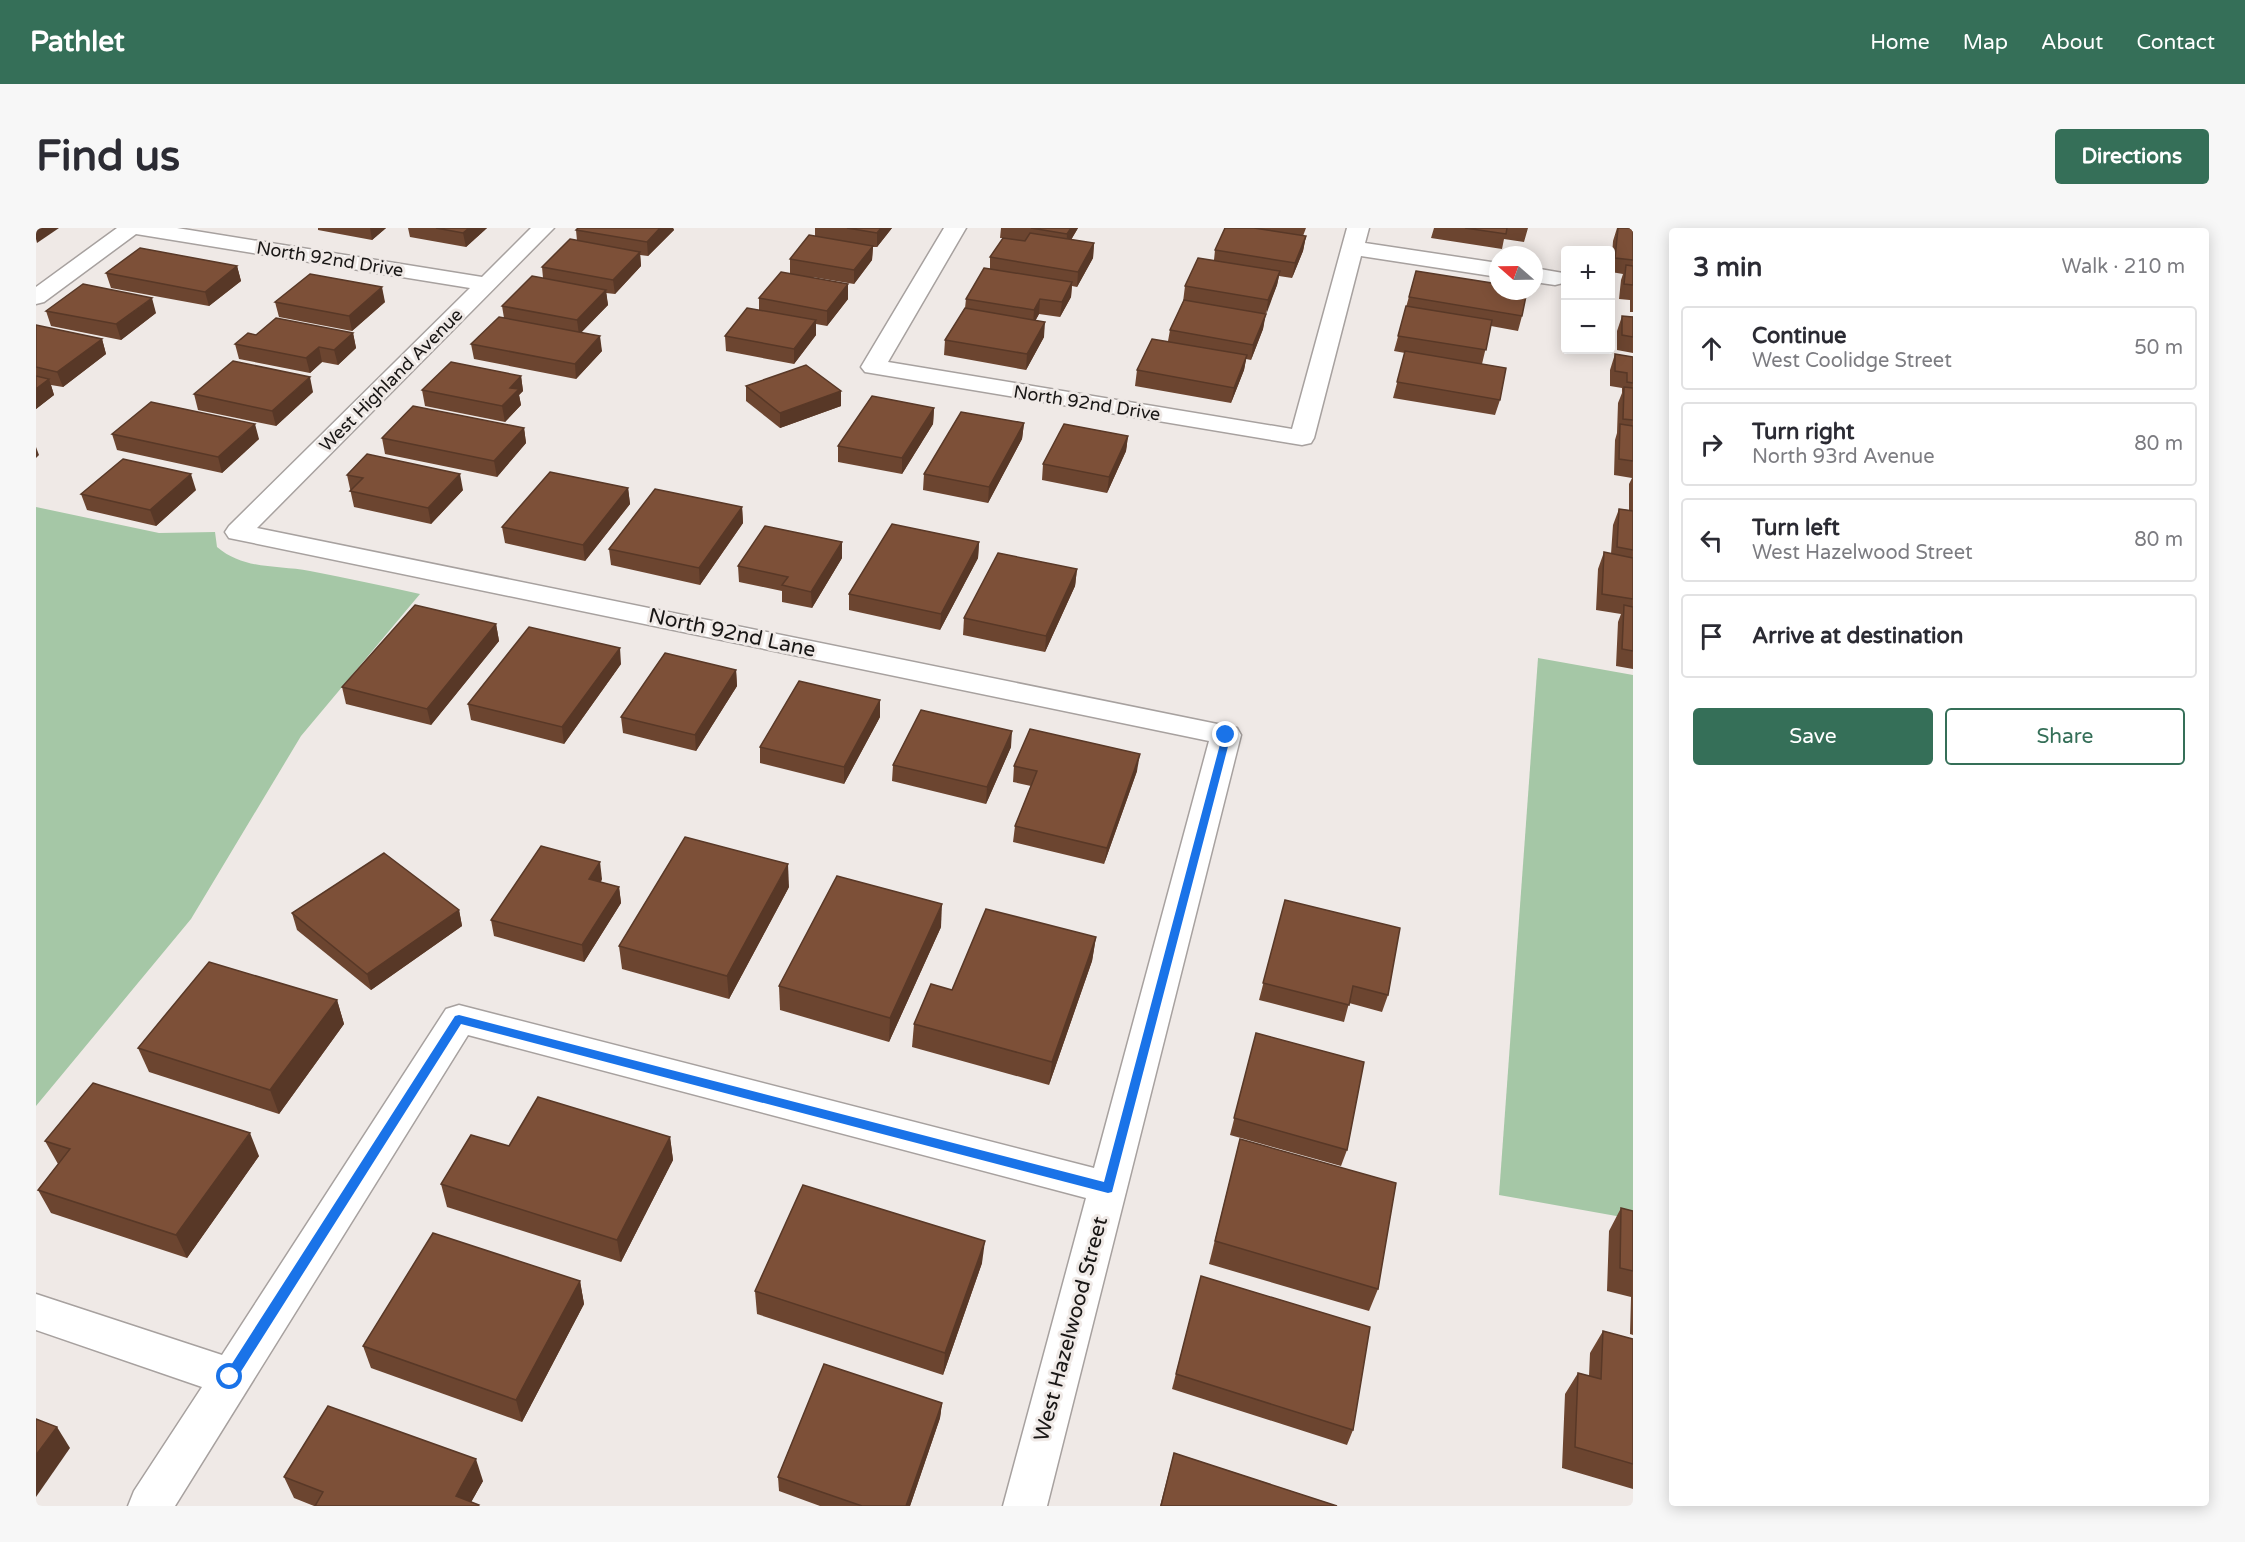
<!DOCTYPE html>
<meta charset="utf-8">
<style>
:root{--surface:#fff;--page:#f7f7f7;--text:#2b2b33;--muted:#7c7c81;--line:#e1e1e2;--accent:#356f58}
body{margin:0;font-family:"Varela Round",sans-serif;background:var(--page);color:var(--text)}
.controls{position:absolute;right:18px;top:18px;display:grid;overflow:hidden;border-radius:6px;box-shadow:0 3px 15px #0003}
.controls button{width:54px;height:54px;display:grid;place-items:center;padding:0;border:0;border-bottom:2px solid var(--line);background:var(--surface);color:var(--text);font:30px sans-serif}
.compass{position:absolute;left:1453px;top:18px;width:54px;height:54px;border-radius:50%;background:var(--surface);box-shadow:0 3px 15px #0003;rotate:290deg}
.stop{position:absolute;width:18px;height:18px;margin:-14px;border:4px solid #1a73e8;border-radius:50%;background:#fff}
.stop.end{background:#1a73e8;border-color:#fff;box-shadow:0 2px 6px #0008}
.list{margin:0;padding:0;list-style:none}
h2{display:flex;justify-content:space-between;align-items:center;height:78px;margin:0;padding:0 24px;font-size:26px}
h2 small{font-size:20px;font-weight:400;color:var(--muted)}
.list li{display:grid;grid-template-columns:39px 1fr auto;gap:18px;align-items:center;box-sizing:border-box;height:84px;margin:0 12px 12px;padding:0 12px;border:2px solid var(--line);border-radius:6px}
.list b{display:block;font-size:22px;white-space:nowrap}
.list p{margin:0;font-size:20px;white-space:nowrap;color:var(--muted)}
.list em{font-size:20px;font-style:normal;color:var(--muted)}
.actions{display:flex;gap:12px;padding:18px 24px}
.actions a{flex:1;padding:14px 0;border:2px solid var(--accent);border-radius:6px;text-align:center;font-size:21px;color:var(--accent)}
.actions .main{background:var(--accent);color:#fff}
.icon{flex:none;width:33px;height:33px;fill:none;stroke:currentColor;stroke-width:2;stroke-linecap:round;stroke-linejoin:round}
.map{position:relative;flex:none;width:1597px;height:1278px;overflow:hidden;border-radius:6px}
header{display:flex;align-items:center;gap:36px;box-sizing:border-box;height:84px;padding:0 30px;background:var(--accent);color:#fff}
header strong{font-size:28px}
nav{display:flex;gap:33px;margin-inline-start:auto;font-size:21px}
.intro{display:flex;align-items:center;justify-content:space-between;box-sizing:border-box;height:144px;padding:0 36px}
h1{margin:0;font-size:42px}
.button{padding:15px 27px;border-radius:6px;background:var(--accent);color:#fff;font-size:21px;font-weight:700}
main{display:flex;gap:36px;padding:0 36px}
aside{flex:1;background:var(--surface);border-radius:6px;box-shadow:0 3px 15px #0003}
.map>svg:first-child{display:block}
</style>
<header>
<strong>Pathlet</strong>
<nav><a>Home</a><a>Map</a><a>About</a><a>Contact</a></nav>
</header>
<div class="intro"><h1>Find us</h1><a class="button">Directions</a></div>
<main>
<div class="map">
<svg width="1597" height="1278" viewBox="0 0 1597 1278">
<rect width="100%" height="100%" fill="#efe9e6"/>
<g fill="#a5c7a6">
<path d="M0,279L123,305L179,304L181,319C208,342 241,337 274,343C311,350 348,358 384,366L265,508L155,691L0,878Z"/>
<polygon points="1502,430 1597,447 1597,991 1463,967"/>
</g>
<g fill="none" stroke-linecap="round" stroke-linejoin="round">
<g stroke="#a7a19f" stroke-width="3">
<g id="minor">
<polygon points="81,0 141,0 446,49 495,0 518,0 221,300 1201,500 1205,507 1011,1278 967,1278 1050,970 432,807 139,1278 92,1278 98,1263 166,1159 0,1102 0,1066 186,1127 410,781 423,777 1058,940 1173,513 193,310 189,304 193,298 434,60 100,6 8,74 0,76 0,59"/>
<polygon points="908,0 930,0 852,134 1256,201 1311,0 1333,0 1329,15 1462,35 1462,49 1325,28 1278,210 1275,215 1266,217 829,144 825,139"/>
<polygon points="1498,40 1527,45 1530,51 1527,55 1519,57 1498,54"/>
</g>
</g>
<use href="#minor" fill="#fff" fill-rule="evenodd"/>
</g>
<g fill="#6c4530">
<polygon points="282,0 350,0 336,12 282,2"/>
<polygon points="372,0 451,0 430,19 374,9"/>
<polygon points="542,0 637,0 638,2 612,28 604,27 605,38 579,66 570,65 572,77 545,104 566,123 540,151 438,131 435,116 468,90 466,78 507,50 506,39 541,13 540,2"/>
<polygon points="779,0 856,0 841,19 837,19 836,32 818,56 776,49 812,71 791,98 780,96 780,107 758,136 690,123 689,108 723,82 723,70 754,45 754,31 779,8"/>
<polygon points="965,0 1042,0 1035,12 1058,15 1057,30 1041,59 1036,58 1035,69 1024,89 1003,86 999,93 1008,109 990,142 908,127 909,112 929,80 930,71 954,41 954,29 967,10 964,10"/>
<polygon points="1189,0 1270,0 1267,8 1270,8 1267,23 1256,50 1243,48 1241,57 1229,87 1227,101 1215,132 1210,131 1208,142 1195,175 1099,158 1101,142 1132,113 1134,102 1147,74 1149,58 1178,32 1179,22"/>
<polygon points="1398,0 1492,0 1488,14 1468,11 1466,21 1395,10"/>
<polygon points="1581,0 1597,0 1597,84 1594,84 1594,72 1583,71 1585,52 1587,46 1575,44 1577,13"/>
<polygon points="201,38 205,53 173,78 75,60 70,45"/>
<polygon points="1380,43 1486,88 1482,103 1455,98 1446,136 1464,172 1459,187 1357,170 1369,125 1358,123"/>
<polygon points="239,74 349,74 316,103 243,89"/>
<polygon points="10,83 120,85 85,112 15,98"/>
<polygon points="1586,88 1596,89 1597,88 1597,125 1581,122 1581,103"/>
<polygon points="0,97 66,111 70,126 27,159 15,157 18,167 0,181"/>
<polygon points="317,105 320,120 302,137 286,134 274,145 203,131 199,116 220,107"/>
<polygon points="1579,126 1597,129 1597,441 1580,438 1582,394 1585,386 1560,382 1562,341 1568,324 1575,326 1577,297 1583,281 1593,282 1593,256 1596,250 1578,247 1579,212 1581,205 1582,175 1586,165 1586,160 1574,158 1574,142"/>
<polygon points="485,148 487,163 483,167 485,177 469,194 389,178 386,162"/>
<polygon points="710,158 805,163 805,178 744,200 710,173"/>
<polygon points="277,164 240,198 162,182 158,166"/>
<polygon points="898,180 897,196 866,246 802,234 802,218"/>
<polygon points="988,195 986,211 952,275 887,262 888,246"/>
<polygon points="488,200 490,215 461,249 349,226 346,210"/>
<polygon points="76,206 223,211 186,245 81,222"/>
<polygon points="1092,208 1090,223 1071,265 1006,252 1007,236"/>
<polygon points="311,247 427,262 395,296 318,279"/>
<polygon points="592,260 594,276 549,333 469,315 466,299"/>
<polygon points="160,262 120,298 51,282 45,266"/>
<polygon points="706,279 707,295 664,357 575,337 573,321"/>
<polygon points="943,314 942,330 904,402 813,382 813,366"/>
<polygon points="806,330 776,380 746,374 746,363 703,354 702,338"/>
<polygon points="1041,341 1039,358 1009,424 927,407 928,390"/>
<polygon points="460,396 463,413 395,497 310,476 306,459"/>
<polygon points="585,436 528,516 435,492 432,476"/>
<polygon points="700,442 701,458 660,523 587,505 585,489"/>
<polygon points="844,472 844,489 808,556 724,535 724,519"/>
<polygon points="975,519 950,576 856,553 857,537"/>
<polygon points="978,538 1101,543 1068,636 977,614 979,598 995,558 977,554"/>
<polygon points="566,651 565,654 583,659 585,675 548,734 458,708 455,692"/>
<polygon points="753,659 693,771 586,741 583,718"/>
<polygon points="1249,672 1352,767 1346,784 1313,775 1308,794 1223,772"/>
<polygon points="423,682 426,698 335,762 261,702 256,685"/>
<polygon points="905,699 853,814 744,782 743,758"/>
<polygon points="1060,709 1056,733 1013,857 876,819 878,796 916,762"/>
<polygon points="301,772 308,796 243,886 113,844 102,820"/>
<polygon points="1220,805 1311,922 1305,938 1194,907"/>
<polygon points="634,909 637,932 585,1034 411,979 405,956 473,918"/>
<polygon points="1204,911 1342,1061 1333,1083 1173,1036"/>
<polygon points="9,913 223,928 151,1030 15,985 2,962 22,936"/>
<polygon points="1585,980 1597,983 1597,1107 1594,1106 1595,1069 1571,1063 1573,1003"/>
<polygon points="946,1035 907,1147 721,1086 719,1063"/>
<polygon points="1165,1048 1317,1202 1311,1217 1136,1161"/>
<polygon points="544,1053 548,1076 486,1194 335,1140 327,1118"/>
<polygon points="1567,1103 1597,1111 1597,1261 1526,1240 1529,1166 1542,1145 1553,1148 1554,1125"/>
<polygon points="906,1175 904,1190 874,1278 784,1278 743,1263 742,1249"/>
<polygon points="1138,1225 1301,1278 1124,1278"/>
<polygon points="248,1249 447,1253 435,1274 443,1277 443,1278 278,1278 258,1270"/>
</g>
<g fill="#583827">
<polygon points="0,0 23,0 1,15 0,11"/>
<polygon points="334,0 350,0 336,12"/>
<polygon points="433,0 451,0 430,19 427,5"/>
<polygon points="624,0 637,0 638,2 612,28 611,14"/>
<polygon points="845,0 856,0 841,19 841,5"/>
<polygon points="1035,0 1042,0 1030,20 1031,6"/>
<polygon points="1270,8 1267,23 1256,50 1259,35"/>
<polygon points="1058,15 1057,30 1041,59 1042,44"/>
<polygon points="837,18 836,32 818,56 818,42"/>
<polygon points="604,24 605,38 579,66 577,52"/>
<polygon points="201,38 205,53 173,78 169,64"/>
<polygon points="1244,43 1241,57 1230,87 1232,72"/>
<polygon points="1036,54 1035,69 1024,89 1026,74"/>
<polygon points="812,56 812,71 791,98 791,83"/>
<polygon points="346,59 349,74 316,103 313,88"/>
<polygon points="570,62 572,77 543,107 541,92"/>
<polygon points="116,70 120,85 85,112 80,96"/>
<polygon points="1004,71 1003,86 997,97 998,82"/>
<polygon points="1230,86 1227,101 1215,132 1217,117"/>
<polygon points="780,92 780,107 758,136 758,121"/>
<polygon points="1009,94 1008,109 990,142 991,126"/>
<polygon points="317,105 320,120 302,137 298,122"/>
<polygon points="564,108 566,123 540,151 539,136"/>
<polygon points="66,111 70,126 27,159 21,144"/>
<polygon points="283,119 286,134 274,145 270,130"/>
<polygon points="1211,127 1208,142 1195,175 1198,160"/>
<polygon points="485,148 487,163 483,167 485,177 469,194 466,178 474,160"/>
<polygon points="274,149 277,164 240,198 236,183"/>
<polygon points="13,151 18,167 0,181 0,161"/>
<polygon points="805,163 805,178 744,200 744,185"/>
<polygon points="898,180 897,196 866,246 866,230"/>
<polygon points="988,195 986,211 952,275 953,259"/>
<polygon points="219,196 223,211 186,245 182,229"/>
<polygon points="488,200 490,215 461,249 458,233"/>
<polygon points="1092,208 1090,223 1071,265 1073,249"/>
<polygon points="0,219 3,227 0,230"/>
<polygon points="155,246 160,262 120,298 114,282"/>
<polygon points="424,246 427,262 395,296 392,280"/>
<polygon points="592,260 594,276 549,333 547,317"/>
<polygon points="706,279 707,295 664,357 663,340"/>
<polygon points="806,314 806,330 776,380 775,364"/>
<polygon points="943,314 942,330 904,402 905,386"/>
<polygon points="1041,341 1039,358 1009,424 1010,408"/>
<polygon points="460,396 463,413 395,497 391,481"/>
<polygon points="584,420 585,436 528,516 526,499"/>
<polygon points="700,442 701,458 660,523 659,507"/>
<polygon points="844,472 844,489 808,556 808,539"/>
<polygon points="976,503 975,519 950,576 951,559"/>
<polygon points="1104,526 1101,543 1068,636 1071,620"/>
<polygon points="564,634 566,651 556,667 553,651"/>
<polygon points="752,636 753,659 693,771 691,748"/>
<polygon points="583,659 585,675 548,734 546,717"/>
<polygon points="906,676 905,699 853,814 854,790"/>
<polygon points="423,682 426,698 335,762 331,746"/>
<polygon points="1060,709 1056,733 1013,857 1016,834"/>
<polygon points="301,772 308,796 243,886 234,862"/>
<polygon points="214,905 223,928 151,1030 140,1007"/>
<polygon points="634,909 637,932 585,1034 581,1012"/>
<polygon points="949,1013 946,1035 907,1147 909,1125"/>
<polygon points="544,1053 548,1076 486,1194 480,1172"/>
<polygon points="906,1175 904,1190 874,1278 870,1278"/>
<polygon points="21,1199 34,1220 0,1269 0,1227"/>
<polygon points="440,1231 447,1253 433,1278 420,1268"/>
</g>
<g fill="#7d5038" stroke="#583827" stroke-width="1.5">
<polygon points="400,0 433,0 427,5"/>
<polygon points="542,0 624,0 611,14 540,2"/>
<polygon points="811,0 845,0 841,5"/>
<polygon points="995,0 1035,0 1031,6"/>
<polygon points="1189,0 1218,0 1270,8 1259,35 1179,22"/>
<polygon points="1429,0 1471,0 1470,6"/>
<polygon points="1582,0 1597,0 1597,32 1579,30"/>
<polygon points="994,5 1058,15 1042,44 954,29 967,10 989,13"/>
<polygon points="773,7 837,18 818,42 754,31"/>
<polygon points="534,11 604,24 577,52 506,39"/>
<polygon points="104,20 201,38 169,64 70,45"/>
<polygon points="1162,30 1244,43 1232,72 1149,58"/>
<polygon points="1590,37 1597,38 1597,57 1588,56"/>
<polygon points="948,40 1036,54 1026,74 1004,71 998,82 930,71"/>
<polygon points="1380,43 1462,56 1462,63 1491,63 1486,88 1373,69"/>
<polygon points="745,44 812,56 791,83 723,70"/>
<polygon points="274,46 346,59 313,88 239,74"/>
<polygon points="496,48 570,62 541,92 466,78"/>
<polygon points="47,56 116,70 80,96 10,83"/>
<polygon points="1148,72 1230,86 1217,117 1134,102"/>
<polygon points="1370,78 1456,92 1450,122 1362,108"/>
<polygon points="711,80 780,92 758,121 689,108"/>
<polygon points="929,80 1009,94 991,126 909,112"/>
<polygon points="1586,88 1597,89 1597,109 1586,107"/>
<polygon points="463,89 564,108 539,136 435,116"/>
<polygon points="240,90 317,105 298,122 283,119 270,130 199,116 212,105 220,107"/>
<polygon points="0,97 66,111 21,144 0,139"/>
<polygon points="1116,111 1211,127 1198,160 1101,142"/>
<polygon points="1369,123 1470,140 1464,172 1361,154"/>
<polygon points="1579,126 1597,129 1597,155 1591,154 1591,145 1579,143"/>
<polygon points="197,133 274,149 236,183 158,166"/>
<polygon points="415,134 485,148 474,160 483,161 466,178 386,162"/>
<polygon points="770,137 805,163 744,185 710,158"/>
<polygon points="0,148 13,151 0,161"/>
<polygon points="1588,159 1597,160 1597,192 1587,191"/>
<polygon points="836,168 898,180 866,230 802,218"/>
<polygon points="115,174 219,196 182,229 76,206"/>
<polygon points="377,178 488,200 458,233 346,210"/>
<polygon points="925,184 988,195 953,259 888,246"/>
<polygon points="1028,196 1092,208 1073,249 1007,236"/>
<polygon points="1584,196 1597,198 1597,233 1583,231"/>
<polygon points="331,226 424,246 392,280 314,263 327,250 311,247"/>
<polygon points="87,231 155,246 114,282 45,266"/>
<polygon points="514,244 592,260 547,317 466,299"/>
<polygon points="619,261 706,279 663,340 573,321"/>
<polygon points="1583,281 1597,283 1597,322 1581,319"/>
<polygon points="856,296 943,314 905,386 813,366"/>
<polygon points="729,298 806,314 775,364 746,357 752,349 702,338"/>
<polygon points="1568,324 1597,330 1597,371 1566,366"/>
<polygon points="962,325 1041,341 1010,408 928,390"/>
<polygon points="379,377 460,396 391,481 306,459"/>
<polygon points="1588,377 1597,379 1597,423 1586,421"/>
<polygon points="493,399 584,420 526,499 432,476"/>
<polygon points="629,425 700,442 659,507 585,489"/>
<polygon points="763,453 844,472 808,539 724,519"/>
<polygon points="885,482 976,503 951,559 857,537"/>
<polygon points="994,501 1104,526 1071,620 979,598 1001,543 978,538"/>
<polygon points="649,609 752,636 691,748 583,718"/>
<polygon points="505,618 564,634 553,651 583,659 546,717 455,692"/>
<polygon points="348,625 423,682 331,746 256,685"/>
<polygon points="801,648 906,676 854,790 743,758"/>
<polygon points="1249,672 1364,700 1352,767 1317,758 1313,777 1227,755"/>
<polygon points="950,681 1060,709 1016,834 878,796 895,756 916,762"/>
<polygon points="173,734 301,772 234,862 102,820"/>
<polygon points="1220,805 1328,834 1311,922 1198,890"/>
<polygon points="57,855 214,905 140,1007 2,962 34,921 9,913"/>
<polygon points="502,869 634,909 581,1012 405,956 435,907 473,918"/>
<polygon points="1204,911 1360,955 1342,1061 1179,1013"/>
<polygon points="767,957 949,1013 909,1125 719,1063"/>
<polygon points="1585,980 1597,983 1597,1043 1584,1040"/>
<polygon points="397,1005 544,1053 480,1172 327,1118"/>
<polygon points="1165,1048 1334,1099 1317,1202 1140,1146"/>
<polygon points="1567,1103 1597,1111 1597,1236 1539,1219 1542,1145 1565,1151"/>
<polygon points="788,1136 906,1175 870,1278 826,1278 742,1249"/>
<polygon points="292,1178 440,1231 420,1268 443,1277 442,1278 279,1278 287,1264 248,1249"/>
<polygon points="0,1191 21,1199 0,1227"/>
<polygon points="1138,1225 1301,1278 1125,1278"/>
</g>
<polygon fill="#1a73e8" points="1187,505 1195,507 1076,964 1072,965 425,796 199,1153 190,1153 188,1149 190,1145 419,788 423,787 1068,954"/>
<g text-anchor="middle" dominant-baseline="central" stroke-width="6" stroke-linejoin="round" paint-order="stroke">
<g font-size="18" fill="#181615" stroke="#efe9e6">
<text transform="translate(294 31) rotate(9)">North 92nd Drive</text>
<text transform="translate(355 152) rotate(-45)">West Highland Avenue</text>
<text transform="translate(1051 175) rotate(9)">North 92nd Drive</text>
</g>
<g font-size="21" fill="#181615" stroke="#efe9e6">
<text transform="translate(696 405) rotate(12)">North 92nd Lane</text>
<text transform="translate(1035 1101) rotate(-75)">West Hazelwood Street</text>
</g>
</g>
</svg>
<div class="controls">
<button>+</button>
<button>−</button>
</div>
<svg class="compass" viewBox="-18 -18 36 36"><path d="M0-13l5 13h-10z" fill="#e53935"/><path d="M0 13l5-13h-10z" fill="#7c7c81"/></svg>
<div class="stop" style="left:194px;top:1149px"></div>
<div class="stop end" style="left:1190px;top:507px"></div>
</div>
<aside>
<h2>3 min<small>Walk · 210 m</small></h2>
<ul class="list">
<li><svg class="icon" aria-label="ahead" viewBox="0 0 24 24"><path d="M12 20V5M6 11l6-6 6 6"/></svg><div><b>Continue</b><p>West Coolidge Street</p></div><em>50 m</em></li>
<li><svg class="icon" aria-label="right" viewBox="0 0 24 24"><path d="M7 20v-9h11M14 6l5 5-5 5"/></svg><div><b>Turn right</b><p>North 93rd Avenue</p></div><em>80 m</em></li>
<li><svg class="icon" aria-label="left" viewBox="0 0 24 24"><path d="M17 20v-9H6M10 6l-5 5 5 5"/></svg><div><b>Turn left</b><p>West Hazelwood Street</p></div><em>80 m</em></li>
<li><svg class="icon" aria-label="arrive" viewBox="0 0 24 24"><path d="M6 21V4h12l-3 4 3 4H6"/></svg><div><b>Arrive at destination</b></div></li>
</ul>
<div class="actions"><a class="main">Save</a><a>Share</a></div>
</aside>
</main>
